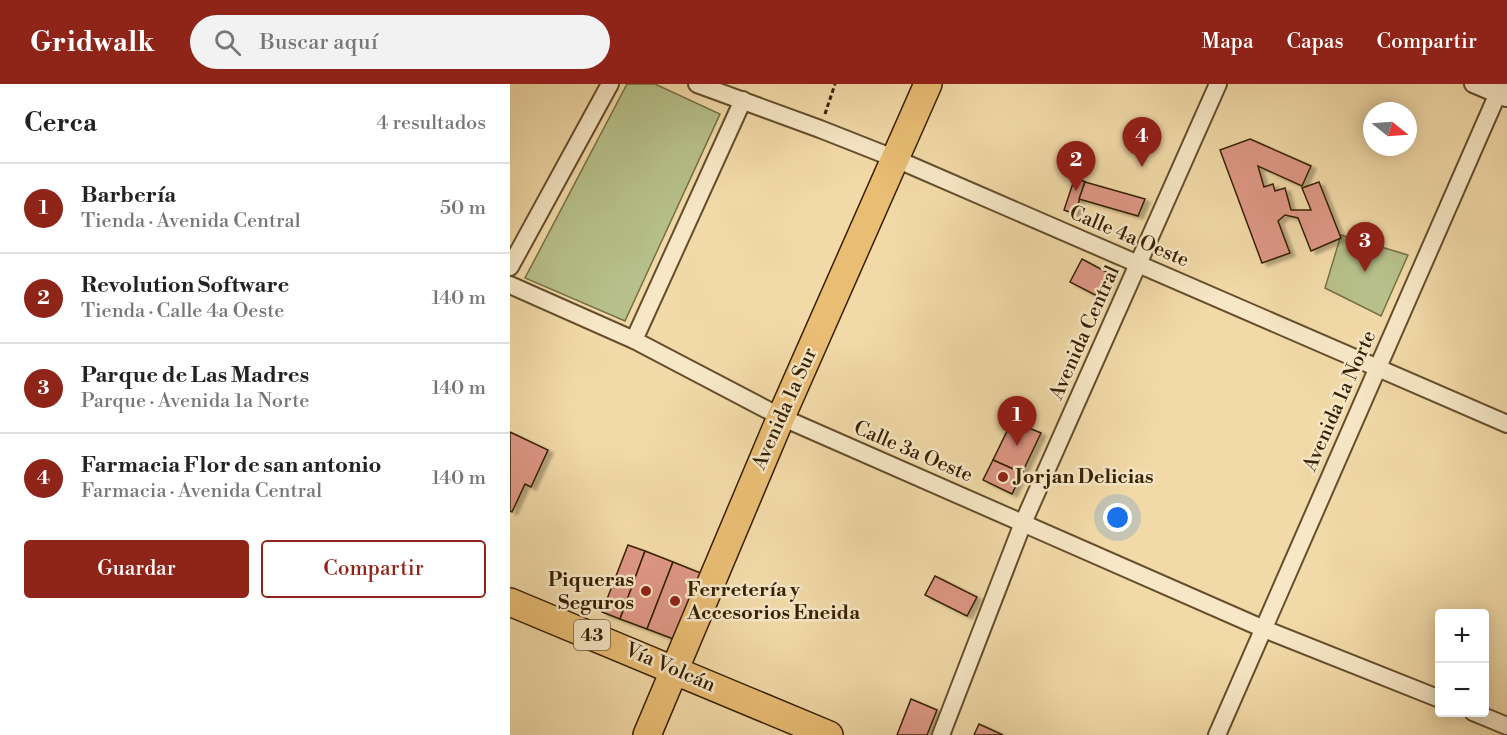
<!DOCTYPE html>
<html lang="es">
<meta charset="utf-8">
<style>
:root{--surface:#fff;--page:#f2f2f2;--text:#222;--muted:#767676;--line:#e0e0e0;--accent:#8f2418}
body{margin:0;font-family:"Libre Bodoni",serif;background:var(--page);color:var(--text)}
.controls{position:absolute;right:18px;bottom:18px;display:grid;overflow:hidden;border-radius:6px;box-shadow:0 3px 15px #0003}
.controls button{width:54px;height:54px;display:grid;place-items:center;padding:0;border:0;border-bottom:2px solid var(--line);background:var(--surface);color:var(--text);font:30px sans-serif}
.compass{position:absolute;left:853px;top:18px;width:54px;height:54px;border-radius:50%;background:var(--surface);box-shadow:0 3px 15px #0003;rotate:107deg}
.you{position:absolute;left:608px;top:434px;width:21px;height:21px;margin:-15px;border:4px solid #fff;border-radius:50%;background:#1a73e8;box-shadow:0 0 0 9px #1a73e833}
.badge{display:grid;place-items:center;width:39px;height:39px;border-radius:50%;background:var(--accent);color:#fff;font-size:20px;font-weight:700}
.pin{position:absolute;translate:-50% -50px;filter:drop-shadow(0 2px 3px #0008)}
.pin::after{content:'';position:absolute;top:32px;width:21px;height:18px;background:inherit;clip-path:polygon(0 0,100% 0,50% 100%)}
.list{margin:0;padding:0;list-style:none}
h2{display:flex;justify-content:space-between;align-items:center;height:78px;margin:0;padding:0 24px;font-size:26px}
h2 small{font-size:20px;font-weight:400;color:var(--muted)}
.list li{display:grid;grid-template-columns:39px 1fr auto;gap:18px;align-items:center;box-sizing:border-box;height:90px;padding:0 24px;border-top:2px solid var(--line)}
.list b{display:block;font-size:22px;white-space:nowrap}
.list p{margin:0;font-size:20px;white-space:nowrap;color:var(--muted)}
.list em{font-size:20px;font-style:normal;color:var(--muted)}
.actions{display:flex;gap:12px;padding:18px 24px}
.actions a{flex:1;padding:14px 0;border:2px solid var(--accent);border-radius:6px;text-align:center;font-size:21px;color:var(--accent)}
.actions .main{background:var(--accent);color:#fff}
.icon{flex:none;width:33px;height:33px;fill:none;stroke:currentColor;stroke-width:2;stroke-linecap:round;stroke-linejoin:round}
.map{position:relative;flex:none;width:997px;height:651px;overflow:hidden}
header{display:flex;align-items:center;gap:36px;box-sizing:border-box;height:84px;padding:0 30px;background:var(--accent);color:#fff}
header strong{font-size:28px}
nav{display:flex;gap:33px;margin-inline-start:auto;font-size:21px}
.search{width:420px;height:54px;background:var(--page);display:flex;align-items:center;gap:15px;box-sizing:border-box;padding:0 21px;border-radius:33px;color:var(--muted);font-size:22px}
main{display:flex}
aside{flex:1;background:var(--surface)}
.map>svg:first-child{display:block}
</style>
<header>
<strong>Gridwalk</strong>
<div class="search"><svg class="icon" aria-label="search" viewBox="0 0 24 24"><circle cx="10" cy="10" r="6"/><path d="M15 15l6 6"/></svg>Buscar aquí</div>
<nav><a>Mapa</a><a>Capas</a><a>Compartir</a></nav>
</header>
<main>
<aside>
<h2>Cerca<small>4 resultados</small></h2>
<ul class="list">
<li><span class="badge">1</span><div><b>Barbería</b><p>Tienda · Avenida Central</p></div><em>50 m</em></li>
<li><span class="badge">2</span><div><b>Revolution Software</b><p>Tienda · Calle 4a Oeste</p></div><em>140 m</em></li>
<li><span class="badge">3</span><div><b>Parque de Las Madres</b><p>Parque · Avenida 1a Norte</p></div><em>140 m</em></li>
<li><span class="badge">4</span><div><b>Farmacia Flor de san antonio</b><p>Farmacia · Avenida Central</p></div><em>140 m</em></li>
</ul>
<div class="actions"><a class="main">Guardar</a><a>Compartir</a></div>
</aside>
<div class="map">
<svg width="997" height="651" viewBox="0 0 997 651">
<defs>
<filter id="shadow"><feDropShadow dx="5" dy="3" stdDeviation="1.5" flood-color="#0004"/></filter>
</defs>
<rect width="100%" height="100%" fill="#f2daa8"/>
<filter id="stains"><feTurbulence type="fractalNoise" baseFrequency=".00333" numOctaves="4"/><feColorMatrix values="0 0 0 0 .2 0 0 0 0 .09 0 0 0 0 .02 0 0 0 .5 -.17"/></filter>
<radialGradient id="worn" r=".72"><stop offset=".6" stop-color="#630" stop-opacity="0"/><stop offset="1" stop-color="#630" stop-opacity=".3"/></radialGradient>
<g fill="#b7c08a" stroke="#767046" stroke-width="1.5">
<polygon points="117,0 145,0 210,30 115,237 15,194"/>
<polygon points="831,151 898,171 871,232 815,204"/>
</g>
<g fill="#de9786" stroke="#362003" stroke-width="1.5" filter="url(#shadow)">
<polygon points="740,55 801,82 792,102 748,82 754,103 763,100 765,107 775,104 781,126 801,126 792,104 809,98 831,154 801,167 788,134 775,131 768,137 780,169 752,179 710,66"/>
<polygon points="565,93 575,98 565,130 554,126"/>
<polygon points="575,98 635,115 628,132 569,115"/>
<polygon points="572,175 602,191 591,214 560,198"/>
<polygon points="502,337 531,349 512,389 483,376"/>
<polygon points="0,348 38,366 21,403 15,400 2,428 0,427"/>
<polygon points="483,376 512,389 502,410 473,396"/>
<polygon points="118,461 135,467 110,535 92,528"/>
<polygon points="135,467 163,478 137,545 110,535"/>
<polygon points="163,478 193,490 166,556 137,545"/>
<polygon points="425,492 467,513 457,532 415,511"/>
<polygon points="401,615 427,626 417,651 387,651"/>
<polygon points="469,640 493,651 464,651"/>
</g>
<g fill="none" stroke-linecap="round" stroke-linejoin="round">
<g stroke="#654e2c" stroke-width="20">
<g id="minor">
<polyline points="187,0 310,45 386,75 997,340"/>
<polyline points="963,0 996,14"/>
<polyline points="0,183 100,0"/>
<polyline points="0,201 124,256 271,333 754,545 930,615"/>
<polyline points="124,256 233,16"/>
<polyline points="963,628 997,642"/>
<polyline points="431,651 513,439 708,0"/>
<polyline points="707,651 992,0"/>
</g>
</g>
<g stroke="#362003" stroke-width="30">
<g id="primary">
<polyline points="0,518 319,651"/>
<polyline points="137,651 271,333 418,0"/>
</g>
</g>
<polyline stroke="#362003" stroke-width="3" stroke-dasharray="4.5 3" stroke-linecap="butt" points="315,30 325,0"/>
<use href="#minor" stroke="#f7e7c6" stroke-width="16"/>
<use href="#primary" stroke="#e9bd74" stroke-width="27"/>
</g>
<g fill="#8f2418" stroke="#f7e7c6" stroke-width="2">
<circle cx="493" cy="393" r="6"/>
<circle cx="136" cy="507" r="6"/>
<circle cx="165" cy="517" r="6"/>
</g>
<g text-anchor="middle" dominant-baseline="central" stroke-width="5" stroke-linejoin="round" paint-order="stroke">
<rect fill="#f7e7c6" stroke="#705c3e" stroke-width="1.5" x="64" y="536" width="36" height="30" rx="4.5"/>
<g font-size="18" font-weight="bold" fill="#362003">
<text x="82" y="551">43</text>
</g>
<g font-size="20" fill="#362003" stroke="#f7e7c6">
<text transform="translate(619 153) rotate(23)">Calle 4a Oeste</text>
<text transform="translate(575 249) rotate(-66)">Avenida Central</text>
<text transform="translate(830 317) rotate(-66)">Avenida 1a Norte</text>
<text transform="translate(275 325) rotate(-66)">Avenida 1a Sur</text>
<text transform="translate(403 368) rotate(23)">Calle 3a Oeste</text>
<text transform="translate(160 584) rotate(23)">Vía Volcán</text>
</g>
<g font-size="20" font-weight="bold" fill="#362003" stroke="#f7e7c6" text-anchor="start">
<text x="505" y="393">Jorjan Delicias</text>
<text x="124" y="496" text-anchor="end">Piqueras<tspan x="124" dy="23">Seguros</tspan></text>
<text x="177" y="506">Ferretería y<tspan x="177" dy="23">Accesorios Eneida</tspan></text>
</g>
</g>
<rect width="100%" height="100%" filter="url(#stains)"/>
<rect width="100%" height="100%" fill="url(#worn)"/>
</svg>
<div class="controls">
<button>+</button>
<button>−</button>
</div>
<svg class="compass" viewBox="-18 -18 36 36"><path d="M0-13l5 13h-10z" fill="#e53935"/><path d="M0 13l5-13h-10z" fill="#767676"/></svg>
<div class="you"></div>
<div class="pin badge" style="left:507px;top:362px">1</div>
<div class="pin badge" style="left:566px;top:107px">2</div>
<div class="pin badge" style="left:855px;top:188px">3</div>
<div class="pin badge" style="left:632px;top:83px">4</div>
</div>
</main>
